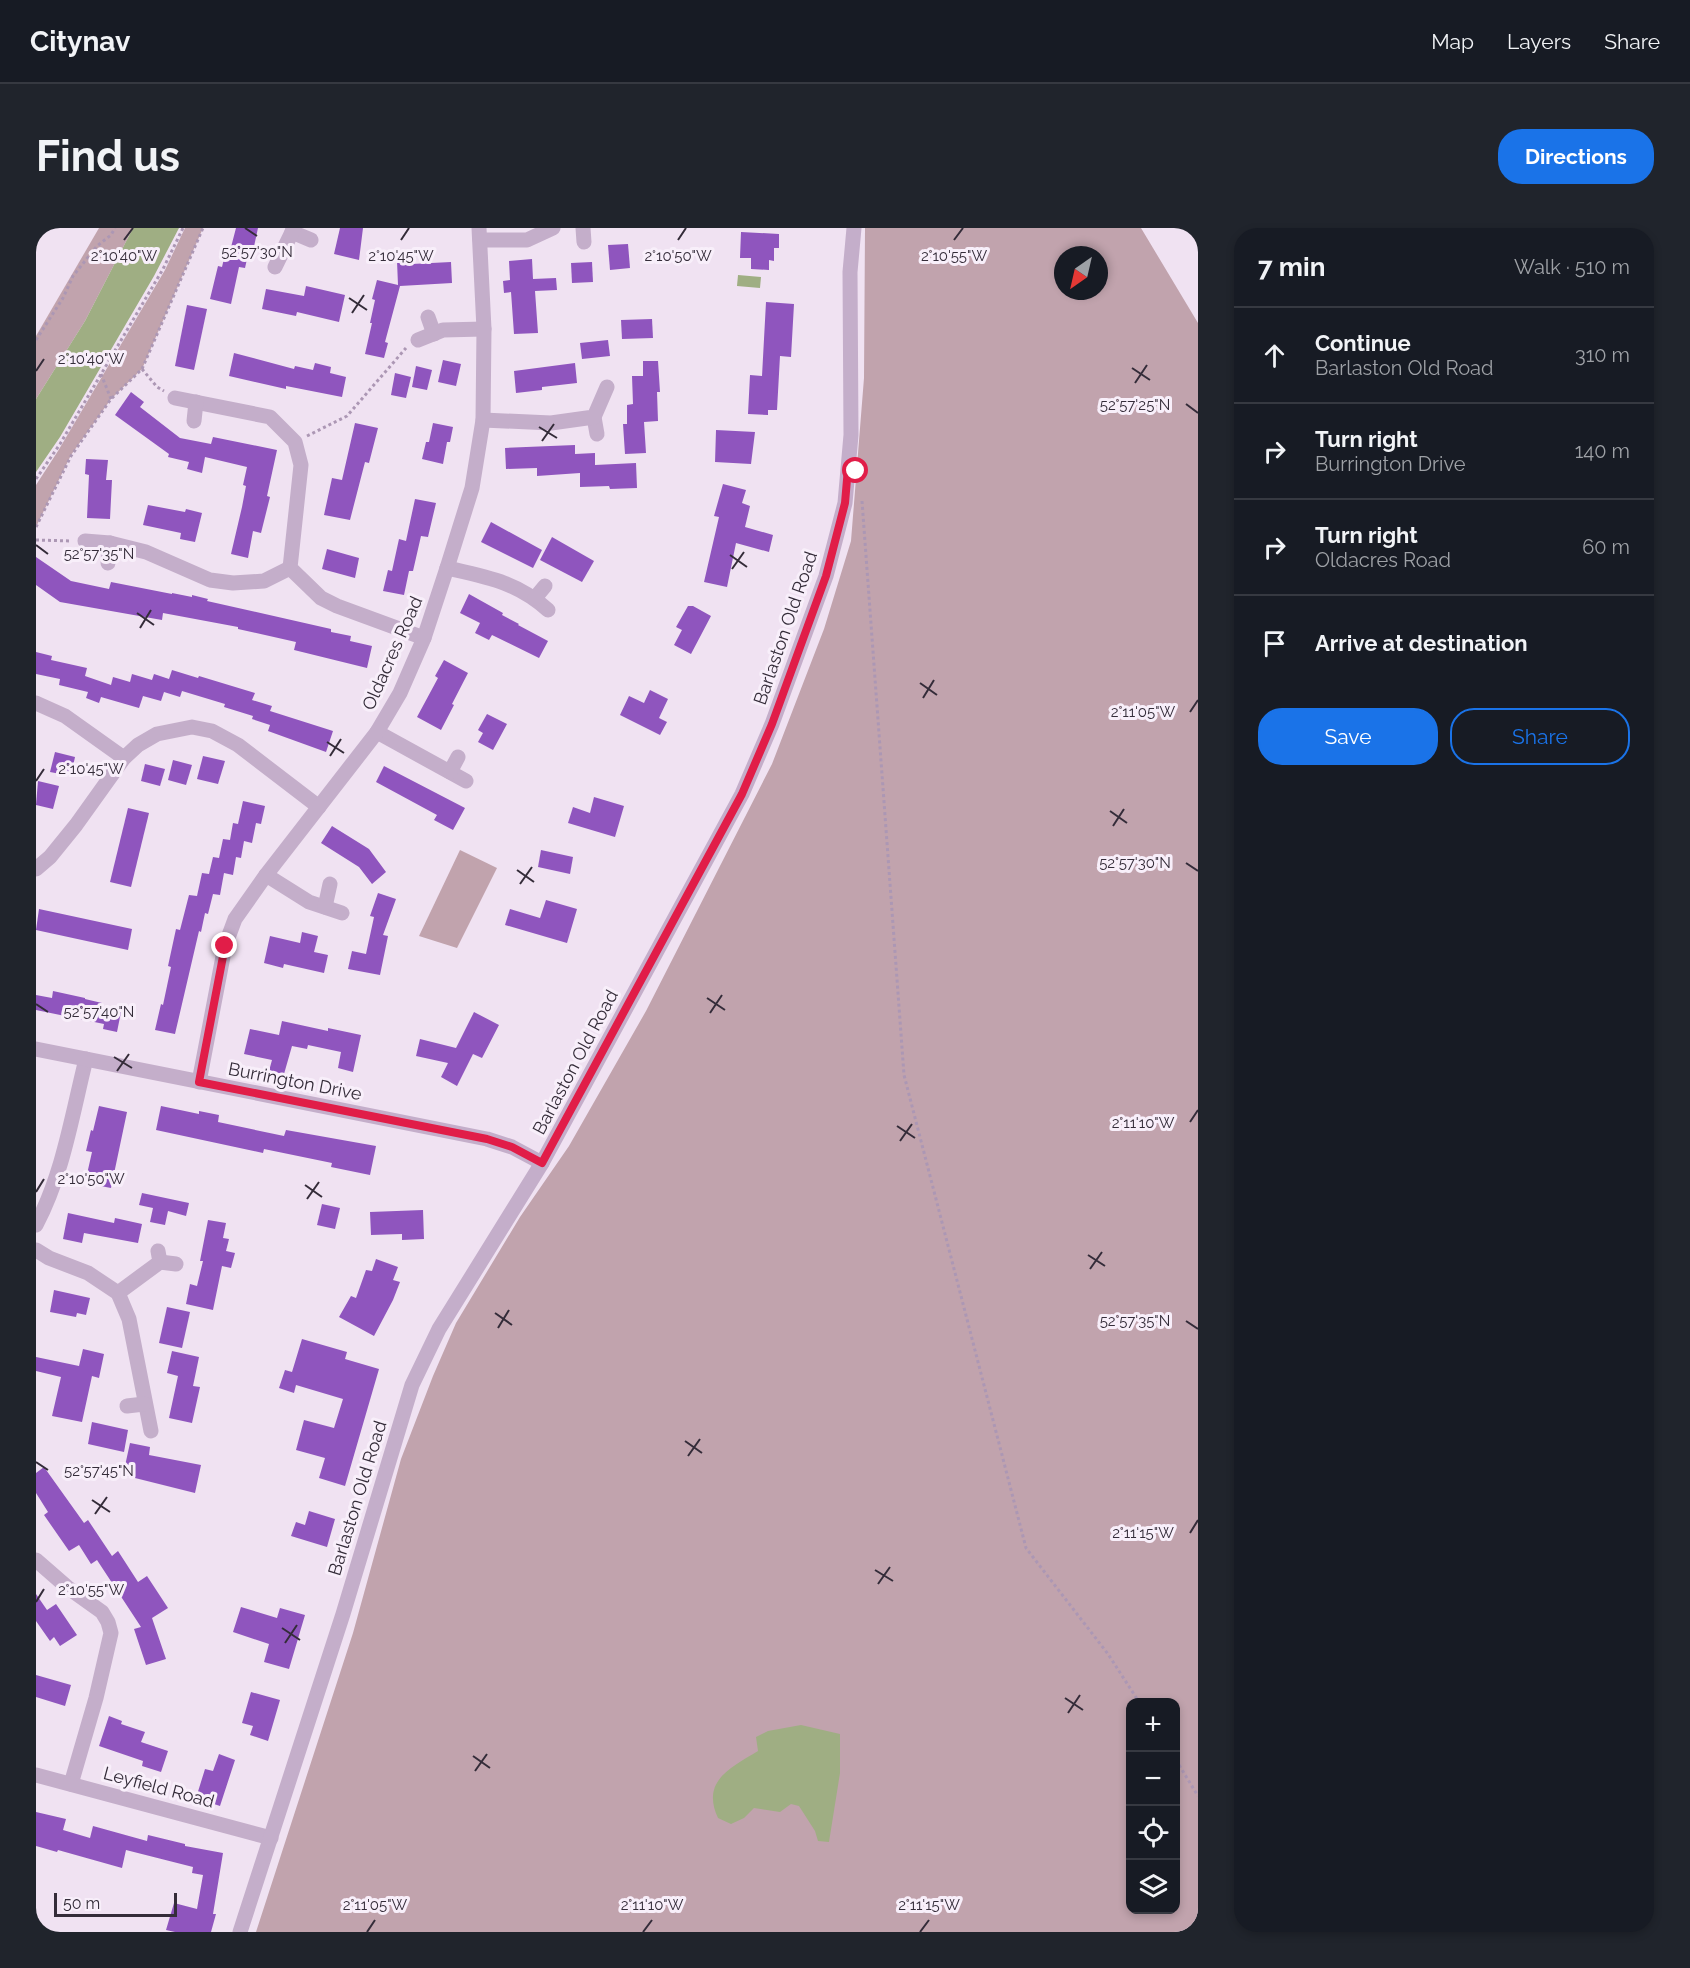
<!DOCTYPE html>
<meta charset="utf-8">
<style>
:root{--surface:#171b24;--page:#20242c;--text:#f1f3f6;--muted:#9ea1a6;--line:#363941;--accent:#1a73e8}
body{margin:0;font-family:Raleway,sans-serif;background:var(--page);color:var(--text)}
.controls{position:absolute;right:18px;bottom:18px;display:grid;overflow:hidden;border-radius:12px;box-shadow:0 3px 9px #0003}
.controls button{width:54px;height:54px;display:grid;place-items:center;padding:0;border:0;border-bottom:2px solid var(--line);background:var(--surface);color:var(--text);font:30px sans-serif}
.compass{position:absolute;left:1018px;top:18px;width:54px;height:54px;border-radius:50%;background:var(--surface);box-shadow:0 3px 9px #0003;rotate:214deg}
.scale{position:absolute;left:18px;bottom:15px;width:123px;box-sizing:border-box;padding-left:6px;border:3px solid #342c39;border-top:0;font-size:16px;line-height:21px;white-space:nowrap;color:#342c39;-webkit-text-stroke:4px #f8effa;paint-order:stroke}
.stop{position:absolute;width:18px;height:18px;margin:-14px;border:4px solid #e11d48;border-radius:50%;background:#fff}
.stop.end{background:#e11d48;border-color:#fff;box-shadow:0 2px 6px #0008}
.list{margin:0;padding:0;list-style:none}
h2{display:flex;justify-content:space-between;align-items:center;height:78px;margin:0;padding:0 24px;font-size:26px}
h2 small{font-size:20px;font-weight:400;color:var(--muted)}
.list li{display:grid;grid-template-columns:39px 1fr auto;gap:18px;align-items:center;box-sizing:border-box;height:96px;padding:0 24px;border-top:2px solid var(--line)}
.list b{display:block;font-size:22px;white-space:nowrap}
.list p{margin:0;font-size:20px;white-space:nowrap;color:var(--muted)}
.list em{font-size:20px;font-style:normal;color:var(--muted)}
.actions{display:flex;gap:12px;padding:18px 24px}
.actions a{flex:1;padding:14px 0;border:2px solid var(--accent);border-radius:24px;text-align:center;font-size:21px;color:var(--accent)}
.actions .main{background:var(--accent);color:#fff}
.icon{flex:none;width:33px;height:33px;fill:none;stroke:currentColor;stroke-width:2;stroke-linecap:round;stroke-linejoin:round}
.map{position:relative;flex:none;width:1162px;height:1704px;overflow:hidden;border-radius:24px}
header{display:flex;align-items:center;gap:36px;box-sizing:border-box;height:84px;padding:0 30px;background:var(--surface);border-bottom:2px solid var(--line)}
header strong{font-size:28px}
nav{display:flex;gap:33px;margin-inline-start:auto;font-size:21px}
.intro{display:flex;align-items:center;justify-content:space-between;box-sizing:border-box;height:144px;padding:0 36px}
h1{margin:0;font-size:42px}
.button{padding:15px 27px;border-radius:24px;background:var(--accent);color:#fff;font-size:21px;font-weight:700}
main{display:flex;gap:36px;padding:0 36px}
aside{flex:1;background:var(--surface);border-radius:24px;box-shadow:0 3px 9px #0003}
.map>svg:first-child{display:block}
</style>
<header>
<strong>Citynav</strong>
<nav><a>Map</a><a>Layers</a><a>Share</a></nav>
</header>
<div class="intro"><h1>Find us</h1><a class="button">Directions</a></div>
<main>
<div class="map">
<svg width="1162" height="1704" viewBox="0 0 1162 1704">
<rect width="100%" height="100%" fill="#f0e2f2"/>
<g fill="#c1a3ad" fill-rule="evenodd">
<polygon points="63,0 97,0 49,93 0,171 0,108"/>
<polygon points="149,0 167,0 106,141 75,171 35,227 0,299 0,257 22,223 129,42"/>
<path d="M829,0H1105L1162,95V1704H220L317,1405L365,1231L397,1148L420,1095L484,989L533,918L610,783L736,536L788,401L815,313L828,150ZM1027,27H1063V63H1027ZM1094,1474H1140V1682H1094Z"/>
<polygon points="424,622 461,640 421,720 383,708"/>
</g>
<g fill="#9fae83">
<polygon points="97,0 143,0 118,48 24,209 0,244 0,171 49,93"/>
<polygon points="702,47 725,49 724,60 701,58"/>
<path d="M765,1497L804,1506V1545L793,1614L782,1613L779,1603L763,1578L755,1576L744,1584L718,1580L708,1590L695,1596L682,1590C665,1553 694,1540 722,1523L720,1509L732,1503Z"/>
</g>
<g fill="#8f55be">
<polygon points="200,0 222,0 217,23 213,22 209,40 203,39 195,76 174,71 182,38 186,39 190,22 194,23"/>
<polygon points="304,0 327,0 323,32 298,26"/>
<polygon points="705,4 743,6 743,20 738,20 738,33 733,32 733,42 715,41 715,30 704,30"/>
<polygon points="592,16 594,40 574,42 572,17"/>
<polygon points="496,31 497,51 520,50 521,62 499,63 502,105 478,106 475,64 468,65 467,53 474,52 473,33"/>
<polygon points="376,32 376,36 415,34 416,55 364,58 349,114 352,115 348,130 329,126 336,95 334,95 339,72 336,71 341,52 362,57 361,33"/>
<polygon points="556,34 557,54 536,55 535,35"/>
<polygon points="270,58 309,67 303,94 261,84 260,88 226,81 230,61 268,68"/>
<polygon points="730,74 758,76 755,129 744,128 741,182 732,182 732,187 712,186 714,147 726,148"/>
<polygon points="151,77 171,81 158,142 139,138"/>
<polygon points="616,91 617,110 586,111 585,92"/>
<polygon points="572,112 574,128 546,131 544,115"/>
<polygon points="198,125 258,141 259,138 277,142 279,135 295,139 294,145 310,149 306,169 250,158 250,161 193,148"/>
<polygon points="407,132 425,136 420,158 402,154"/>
<polygon points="607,133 622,133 624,164 621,164 622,193 608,194 610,225 589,226 587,196 591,196 591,177 597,176 596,148 607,148"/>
<polygon points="539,135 541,155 506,159 506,162 480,165 478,143"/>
<polygon points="380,138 396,142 391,162 376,159"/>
<polygon points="359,145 375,149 370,170 355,167"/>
<polygon points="95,164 108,174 104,179 144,210 175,216 177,209 241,222 231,268 234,269 225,305 217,303 212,330 195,326 206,279 210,258 207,257 211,239 169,229 166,245 151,241 153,234 132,229 133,226 79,187"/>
<polygon points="319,195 342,200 333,235 329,234 314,292 288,287 296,250 306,252"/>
<polygon points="397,195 417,199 414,214 411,214 407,236 386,231 390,214 393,214"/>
<polygon points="680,202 719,204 715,236 679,234"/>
<polygon points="539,217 539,226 559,225 559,237 600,235 601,260 574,261 573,258 544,259 544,245 501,248 501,240 470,241 469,220"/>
<polygon points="50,231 72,232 70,252 76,252 74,291 51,290 53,247 49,246"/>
<polygon points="687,256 710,262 706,275 714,278 709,299 737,307 733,324 700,315 691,359 668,354 683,289 678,288"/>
<polygon points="379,271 400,275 392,309 385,308 377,343 373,343 368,367 347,363 352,342 356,343 363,311 370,313"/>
<polygon points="112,277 149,284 150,281 166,285 159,314 144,311 145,305 107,297"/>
<polygon points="455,294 506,322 497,340 445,314"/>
<polygon points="516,309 558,333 546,354 504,332"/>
<polygon points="291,321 323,330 319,350 286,341"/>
<polygon points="0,329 35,353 73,361 75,354 136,366 136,365 156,369 156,367 172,371 171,373 295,401 295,404 315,408 314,413 336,418 331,440 258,422 260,414 202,401 202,399 127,385 126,392 24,374 0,357"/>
<polygon points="433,366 467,385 466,387 483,396 482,397 512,413 503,430 456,407 453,412 439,405 444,395 424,385"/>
<polygon points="652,378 657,378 675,388 655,426 638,417 646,402 640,399"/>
<polygon points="0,424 16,428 15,432 51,440 49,448 75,457 77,449 94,454 96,446 116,452 118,446 133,451 136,442 162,450 163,448 219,465 216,472 236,478 234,483 297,503 290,524 232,503 234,497 216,491 217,488 188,479 189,476 146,463 144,469 128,464 125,473 107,468 103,480 65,469 63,475 50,470 52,464 23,457 24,451 0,446"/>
<polygon points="408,432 432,445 416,476 418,477 405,502 381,489 402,450 399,448"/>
<polygon points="614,462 632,471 623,490 631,494 624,507 584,487 593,468 608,475"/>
<polygon points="451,486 471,496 457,522 442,514 447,505 442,502"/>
<polygon points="19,524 39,529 35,548 14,544"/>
<polygon points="167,528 189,533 182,556 161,551"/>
<polygon points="137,532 156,537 150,557 132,552"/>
<polygon points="109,536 129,541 124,558 105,553"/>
<polygon points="348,538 429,580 417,602 398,592 401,587 340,554"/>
<polygon points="2,553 23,558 17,581 0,577"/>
<polygon points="558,569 588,578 579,609 532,595 537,579 554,585"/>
<polygon points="207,573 229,578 225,596 220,595 216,615 208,613 205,630 200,629 197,647 188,645 184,667 177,666 172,686 169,685 165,704 163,703 139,806 119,802 125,776 127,777 135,739 132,738 140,701 144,702 153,667 161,668 166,645 173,646 177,629 183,630 187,611 194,612 197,595 202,596"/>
<polygon points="92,580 113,585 95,659 74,654"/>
<polygon points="296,598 333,621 350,644 336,656 323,639 285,615"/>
<polygon points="505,622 537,629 534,646 502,639"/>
<polygon points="342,665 360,671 347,707 352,708 344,747 312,741 316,723 330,726 338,689 334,688"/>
<polygon points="510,672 541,681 531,715 469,697 474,681 504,690"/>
<polygon points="3,681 96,701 92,722 0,702"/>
<polygon points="266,704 282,708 278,724 292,727 288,745 248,736 247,740 228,735 234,708 264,715"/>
<polygon points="17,763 49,770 49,771 66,775 65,780 85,784 81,804 67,801 68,796 0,782 0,767 16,770"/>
<polygon points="438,784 463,797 446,830 437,826 421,858 405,849 412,835 380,828 384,811 420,820"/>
<polygon points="246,793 292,803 292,800 325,807 317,844 302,840 305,824 272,817 271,821 256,818 248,846 233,843 236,832 208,826 214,801 243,807"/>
<polygon points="63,878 91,884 75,960 49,955 56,924 50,923 55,902 57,903"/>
<polygon points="125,878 163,886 163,883 183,887 182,894 248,908 250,902 340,918 334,947 295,939 296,935 228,921 227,925 120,902"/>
<polygon points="106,965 153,975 150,988 132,983 129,997 114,994 117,980 103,977"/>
<polygon points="286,976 304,980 299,1001 281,997"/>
<polygon points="387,982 388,1011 366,1012 366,1006 335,1007 334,984"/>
<polygon points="32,985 78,995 79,990 106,996 102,1015 48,1005 46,1015 27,1011"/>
<polygon points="172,992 190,995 187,1010 193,1011 190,1023 199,1025 195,1040 186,1038 177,1082 150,1076 154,1056 161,1058 167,1033 164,1033"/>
<polygon points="340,1031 362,1039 357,1052 364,1054 357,1072 338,1108 303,1089 315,1068 320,1070 330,1042 336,1043"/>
<polygon points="18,1062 54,1070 50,1087 41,1085 40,1089 14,1084"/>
<polygon points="131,1079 154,1084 146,1120 123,1115"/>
<polygon points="266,1111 311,1124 309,1131 343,1141 309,1258 283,1250 289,1230 260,1222 268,1192 298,1200 307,1171 260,1157 258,1165 243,1160 249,1142 256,1144"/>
<polygon points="47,1121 68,1126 63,1150 56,1148 46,1194 16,1188 25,1149 0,1143 0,1129 43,1138"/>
<polygon points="136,1123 163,1129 157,1158 164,1159 156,1195 133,1190 142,1148 131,1145"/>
<polygon points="56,1194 92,1202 88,1224 52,1216"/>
<polygon points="94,1215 114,1219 113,1227 165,1237 159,1265 87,1247"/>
<polygon points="8,1239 48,1295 52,1292 76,1328 82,1323 102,1354 111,1348 132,1380 116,1390 130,1431 110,1437 98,1401 105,1399 61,1332 55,1336 43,1317 33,1323 8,1287 12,1284 0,1265 0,1245"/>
<polygon points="273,1283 299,1291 291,1319 255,1308 260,1294 269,1297"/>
<polygon points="0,1366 11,1382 20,1376 41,1407 24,1418 18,1409 14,1413 0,1393"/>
<polygon points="205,1379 241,1390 244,1380 269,1387 253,1441 228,1434 233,1416 197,1404"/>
<polygon points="0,1447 35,1457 29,1478 0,1469"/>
<polygon points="215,1464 244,1472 232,1513 214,1507 217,1498 206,1495"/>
<polygon points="73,1488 86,1493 85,1496 109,1504 105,1514 132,1523 125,1544 106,1538 107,1533 63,1518"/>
<polygon points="183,1526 199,1532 184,1578 160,1570 169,1541 177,1543"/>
<polygon points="0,1584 30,1591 27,1602 54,1610 57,1598 111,1613 112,1607 149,1616 149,1618 187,1625 177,1686 180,1686 175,1704 139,1704 130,1702 138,1675 161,1681 167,1647 156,1645 157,1639 90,1622 86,1640 22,1622 21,1624 0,1618"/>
</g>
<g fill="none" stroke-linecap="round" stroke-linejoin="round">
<g stroke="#ac97b4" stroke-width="3" stroke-dasharray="3 3" stroke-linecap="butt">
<polyline points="0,112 27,70 37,48 61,18 75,7 79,0"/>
<polyline points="106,141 121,159 128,163"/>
<polyline points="65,146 75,171"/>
<polyline points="271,208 311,188 370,120"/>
<polyline points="0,251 24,216 127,41 147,0"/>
<polyline points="826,273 868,847 990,1320 1072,1426 1103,1474"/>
<polyline points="0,299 35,228 75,171 106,141 167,0"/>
<polyline points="0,312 35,313"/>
<polyline points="1140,1532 1162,1568"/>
</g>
<g stroke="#c4aeca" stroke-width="15">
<polyline points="547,0 548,14"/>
<polyline points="256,4 275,12"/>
<polyline points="444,12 491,12 517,0"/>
<polyline points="239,39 258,0"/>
<polyline points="392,89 398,106"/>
<polyline points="382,112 407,102 448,101"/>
<polyline points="139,170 234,189 259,214 265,237 254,340 285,370 301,378 388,410"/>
<polyline points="558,189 561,206"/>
<polyline points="447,192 515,195 558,189 571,159"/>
<polyline points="158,193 160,174"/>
<polyline points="49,313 74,315 110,324 174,352 197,355 228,353 254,340"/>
<polyline points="72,335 74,315"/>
<path d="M411,340C451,349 481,354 512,382"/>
<polyline points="499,370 509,358"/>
<polyline points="0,475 29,488 88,530"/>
<polyline points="341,504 430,553"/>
<polyline points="414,544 422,529"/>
<polyline points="0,641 14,629 40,597 88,530 102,517 121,506 156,499 176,503 202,517 283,579"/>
<polyline points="230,647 273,674 306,685"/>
<polyline points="289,679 294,656"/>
<polyline points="163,854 189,718 199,691 230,647 341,504 364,465 388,410 411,340 436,260 447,192 448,101 443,0"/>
<path d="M0,997C27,946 36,887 50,831"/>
<polyline points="0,1022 13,1030 52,1045 82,1065 93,1091 115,1203"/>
<polyline points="124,1034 140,1036"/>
<polyline points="82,1065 124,1034 122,1023"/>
<polyline points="91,1178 108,1176"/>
<polyline points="0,1332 31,1359 66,1384 72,1394 75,1405 60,1470 35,1556"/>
<polyline points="0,1547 235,1610"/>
</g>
<g stroke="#c4aeca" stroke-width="15">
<polyline points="0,821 451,911 476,919 506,935"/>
<polyline points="204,1704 307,1386 376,1157 403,1101 506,935 706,566 736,496 790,348 809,275 815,207 814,44 818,0"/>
</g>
</g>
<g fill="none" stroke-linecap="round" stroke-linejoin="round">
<polyline stroke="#e11d48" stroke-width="8" points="189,718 163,854 451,911 476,919 506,935 706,566 736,496 790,348 809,275 812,240 820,243"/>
</g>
<path fill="none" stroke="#342c39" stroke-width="2" d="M209,0L221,8M88,12L97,0M365,12L373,0M642,12L650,0M918,12L927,0M313,70L331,82M316,85L328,67M1096,140L1114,152M0,143L8,131M1099,155L1111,137M1150,176L1162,185M503,199L521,210M506,213L518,196M0,317L12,326M694,327L711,339M696,341L708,324M101,385L118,397M104,400L115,382M884,455L901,467M887,470L898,452M1154,484L1162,472M291,514L308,525M294,528L305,511M0,553L8,541M1074,583L1091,595M1077,598L1088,581M1150,635L1162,643M481,642L498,654M484,656L496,639M671,770L689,782M0,776L12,784M674,785L686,767M78,829L96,840M81,843L93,826M1154,894L1162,882M861,898L879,910M864,913L876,896M269,957L286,969M0,964L8,951M271,971L283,954M1052,1027L1069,1038M1054,1041L1066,1024M459,1085L476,1097M1150,1093L1162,1101M462,1100L473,1082M649,1213L666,1225M652,1228L664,1211M0,1234L12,1242M56,1272L74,1284M59,1286L71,1269M1154,1305L1162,1292M839,1342L857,1353M842,1356L854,1339M0,1374L8,1361M246,1400L264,1412M249,1415L261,1397M1029,1470L1047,1482M1032,1485L1044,1467M437,1528L454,1540M439,1543L451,1526M331,1704L339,1692M607,1704L616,1692M884,1704L893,1692"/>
<g text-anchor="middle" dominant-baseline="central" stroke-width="6" stroke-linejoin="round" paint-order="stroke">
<g font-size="18" fill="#342c39" stroke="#f8effa">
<text transform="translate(749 400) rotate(-71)">Barlaston Old Road</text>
<text transform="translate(356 425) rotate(-66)">Oldacres Road</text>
<text transform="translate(539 834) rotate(-62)">Barlaston Old Road</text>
<text transform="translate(259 853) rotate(11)">Burrington Drive</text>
<text transform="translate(321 1270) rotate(-73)">Barlaston Old Road</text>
<text transform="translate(123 1559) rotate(15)">Leyfield Road</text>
</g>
</g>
<g font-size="15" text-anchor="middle" fill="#342c39" stroke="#f8effa" stroke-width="6" stroke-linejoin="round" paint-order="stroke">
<text x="221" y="29">52°57'30"N</text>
<text x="88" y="33">2°10'40"W</text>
<text x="365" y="33">2°10'45"W</text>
<text x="642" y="33">2°10'50"W</text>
<text x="918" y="33">2°10'55"W</text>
<text x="55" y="136">2°10'40"W</text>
<text x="1099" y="182">52°57'25"N</text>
<text x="63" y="331">52°57'35"N</text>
<text x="1107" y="489">2°11'05"W</text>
<text x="55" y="546">2°10'45"W</text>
<text x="1099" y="640">52°57'30"N</text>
<text x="63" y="789">52°57'40"N</text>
<text x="1107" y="900">2°11'10"W</text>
<text x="55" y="956">2°10'50"W</text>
<text x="1099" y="1098">52°57'35"N</text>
<text x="63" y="1248">52°57'45"N</text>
<text x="1107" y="1310">2°11'15"W</text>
<text x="55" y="1367">2°10'55"W</text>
<text x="339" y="1682">2°11'05"W</text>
<text x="616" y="1682">2°11'10"W</text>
<text x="893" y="1682">2°11'15"W</text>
</g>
</svg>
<div class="controls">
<button>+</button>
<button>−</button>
<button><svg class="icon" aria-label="locate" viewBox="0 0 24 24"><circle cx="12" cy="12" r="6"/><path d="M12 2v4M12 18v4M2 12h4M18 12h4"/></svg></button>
<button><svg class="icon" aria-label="layers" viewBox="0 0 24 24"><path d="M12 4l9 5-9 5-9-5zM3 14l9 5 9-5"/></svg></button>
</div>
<svg class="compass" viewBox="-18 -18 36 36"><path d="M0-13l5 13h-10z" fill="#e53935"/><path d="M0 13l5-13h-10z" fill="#9ea1a6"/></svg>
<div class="scale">50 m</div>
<div class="stop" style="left:820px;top:243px"></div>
<div class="stop end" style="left:189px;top:718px"></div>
</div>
<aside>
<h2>7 min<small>Walk · 510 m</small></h2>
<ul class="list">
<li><svg class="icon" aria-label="ahead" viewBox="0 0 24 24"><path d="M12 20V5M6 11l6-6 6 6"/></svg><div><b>Continue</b><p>Barlaston Old Road</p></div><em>310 m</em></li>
<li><svg class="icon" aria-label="right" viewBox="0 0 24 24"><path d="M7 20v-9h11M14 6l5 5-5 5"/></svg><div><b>Turn right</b><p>Burrington Drive</p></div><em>140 m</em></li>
<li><svg class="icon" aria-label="right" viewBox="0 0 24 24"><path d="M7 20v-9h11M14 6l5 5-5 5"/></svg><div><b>Turn right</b><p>Oldacres Road</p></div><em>60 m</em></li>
<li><svg class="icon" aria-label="arrive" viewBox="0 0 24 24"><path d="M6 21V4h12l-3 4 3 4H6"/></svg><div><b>Arrive at destination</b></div></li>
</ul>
<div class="actions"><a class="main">Save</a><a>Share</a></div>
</aside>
</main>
